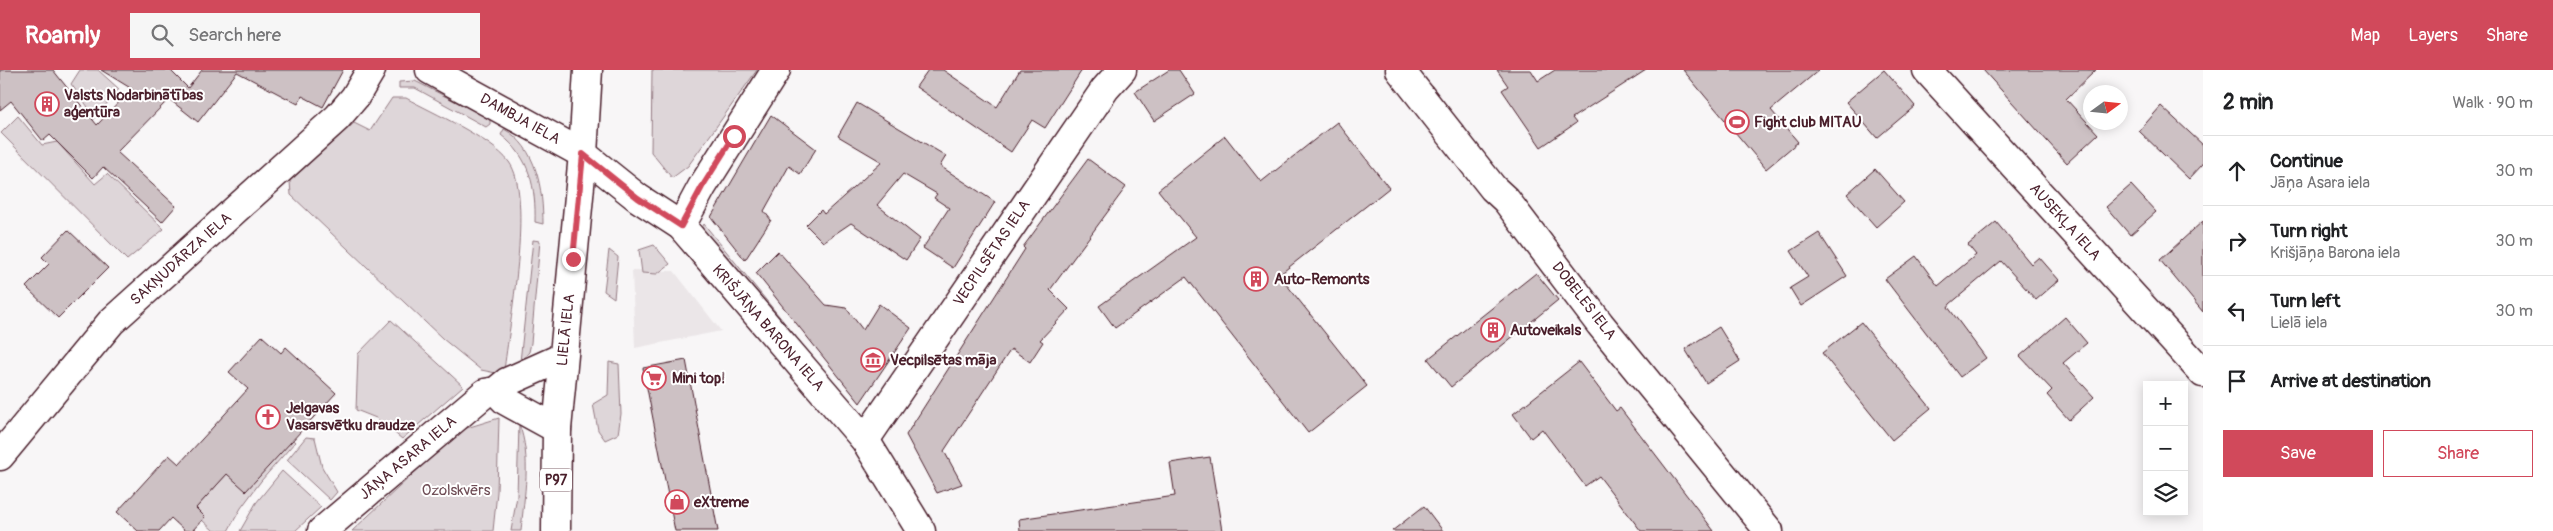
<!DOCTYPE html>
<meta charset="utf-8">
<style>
:root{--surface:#fff;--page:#f6f6f6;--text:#202124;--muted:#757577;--line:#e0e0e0;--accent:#d1495b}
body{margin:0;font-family:Pangolin,sans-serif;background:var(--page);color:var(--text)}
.controls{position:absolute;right:15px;bottom:15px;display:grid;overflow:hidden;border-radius:0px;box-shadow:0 2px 12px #0003}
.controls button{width:45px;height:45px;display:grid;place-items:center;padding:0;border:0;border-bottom:1px solid var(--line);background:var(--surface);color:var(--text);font:25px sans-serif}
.compass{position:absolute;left:2083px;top:15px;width:45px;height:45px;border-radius:50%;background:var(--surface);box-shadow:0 2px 12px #0003;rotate:75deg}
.stop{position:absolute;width:15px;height:15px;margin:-11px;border:4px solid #d1495b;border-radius:50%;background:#fff}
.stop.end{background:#d1495b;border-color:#fff;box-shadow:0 1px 5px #0008}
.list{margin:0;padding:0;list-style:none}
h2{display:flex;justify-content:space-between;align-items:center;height:65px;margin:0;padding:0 20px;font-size:21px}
h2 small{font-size:16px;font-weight:400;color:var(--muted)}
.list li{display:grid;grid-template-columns:32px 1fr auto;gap:15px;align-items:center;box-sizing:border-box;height:70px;padding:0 20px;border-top:1px solid var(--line)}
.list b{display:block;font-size:19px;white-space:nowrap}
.list p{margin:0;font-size:16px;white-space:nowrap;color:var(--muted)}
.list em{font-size:16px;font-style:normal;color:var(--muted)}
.actions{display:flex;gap:10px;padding:15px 20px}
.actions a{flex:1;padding:11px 0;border:1px solid var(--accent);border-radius:0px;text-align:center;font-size:18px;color:var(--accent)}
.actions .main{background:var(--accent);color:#fff}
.icon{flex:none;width:28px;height:28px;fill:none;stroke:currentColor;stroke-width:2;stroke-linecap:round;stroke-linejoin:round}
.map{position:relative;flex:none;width:2203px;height:461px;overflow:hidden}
header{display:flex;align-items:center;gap:30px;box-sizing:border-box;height:70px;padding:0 25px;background:var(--accent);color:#fff}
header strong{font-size:24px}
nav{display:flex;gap:28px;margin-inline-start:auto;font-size:18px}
.search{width:350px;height:45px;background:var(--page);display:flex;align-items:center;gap:12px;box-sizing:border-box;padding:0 18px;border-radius:0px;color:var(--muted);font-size:19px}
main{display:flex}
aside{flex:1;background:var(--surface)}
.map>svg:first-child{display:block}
</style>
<header>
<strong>Roamly</strong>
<div class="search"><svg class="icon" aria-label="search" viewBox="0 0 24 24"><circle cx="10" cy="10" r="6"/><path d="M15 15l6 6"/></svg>Search here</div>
<nav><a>Map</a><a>Layers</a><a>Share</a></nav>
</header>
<main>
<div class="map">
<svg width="2203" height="461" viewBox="0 0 2203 461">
<rect width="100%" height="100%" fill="#f8f6f7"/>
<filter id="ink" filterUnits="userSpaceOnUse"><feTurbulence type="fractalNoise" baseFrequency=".02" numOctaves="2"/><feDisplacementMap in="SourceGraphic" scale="10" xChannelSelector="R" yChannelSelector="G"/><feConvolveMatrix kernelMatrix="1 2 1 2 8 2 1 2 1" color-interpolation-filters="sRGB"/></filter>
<g filter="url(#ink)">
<polygon fill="#ebe6e8" points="632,200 674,201 721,261 635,278"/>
<g fill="#ded6d9" stroke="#947a82">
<polygon points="80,0 98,0 119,19 69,79 59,64 88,37 71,14"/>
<polygon points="652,0 757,0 688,96 672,108 651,82"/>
<polygon points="415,11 490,49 490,54 486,57 415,18 399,18 399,12"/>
<path d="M392,28H406C433,43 491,68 509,92C534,125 509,257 504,301L496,303L481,300L443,269L291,125L290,111L354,53L370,61Z"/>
<polygon points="18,46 42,75 57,72 95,114 107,104 164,159 127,190 1,63"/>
<path d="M504,59C537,77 543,120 543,154L535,152C536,118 530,87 501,65Z"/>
<polygon points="704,154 854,338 852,340 702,158"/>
<polygon points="533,170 540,171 531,273 529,282 520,292"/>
<polygon points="654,175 670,194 657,204 642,203 639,180"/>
<polygon points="609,180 618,187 614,228 604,221"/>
<polygon points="391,250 463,316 402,369 376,348 356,340 358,284"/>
<polygon points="609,292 619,294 621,344 618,364 605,370 598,360 593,334 608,325"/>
<polygon points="499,348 497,422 493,461 352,461 460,360"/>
<path d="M519,354C532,388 524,425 521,461H511L517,426Z"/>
<polygon points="306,367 315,368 322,397 337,422 330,430 287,390"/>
<polygon points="293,370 295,372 261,411 241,438 228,461 214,461 202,450 205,447 196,438 227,404"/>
<polygon points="282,401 321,437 295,461 240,461 256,433"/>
</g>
<g fill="#cdc1c4" stroke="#4a1f2b">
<polygon points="0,0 53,0 97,55 132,19 101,0 170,0 188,18 202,0 343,0 323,37 302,26 298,34 237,2 198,52 169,29 117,82 176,136 162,152 103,97 93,108 50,65 43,71 11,31 0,40"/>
<polygon points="928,0 943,0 997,37 1020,0 1082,0 1045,58 1032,50 1011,82 916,17"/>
<polygon points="1169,0 1179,0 1195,24 1154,51 1135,22"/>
<polygon points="1497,0 1531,0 1538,11 1555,0 1646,0 1572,48 1576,53 1541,77 1502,20 1508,16"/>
<polygon points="1683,0 1819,0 1771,40 1798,72 1766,99"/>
<polygon points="1884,0 1915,36 1877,68 1846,32"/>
<polygon points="1983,0 2096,0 2066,29 2098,64 2067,93"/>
<polygon points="857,33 946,86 940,96 995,132 953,198 923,178 949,138 934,128 937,124 903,104 877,135 920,169 906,190 851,153 823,172 806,155 821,140 824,144 882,92 838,66"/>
<polygon points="2161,36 2203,75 2203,94 2189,109 2139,61"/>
<polygon points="771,45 816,79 800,104 789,96 764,141 771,150 745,190 711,147"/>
<polygon points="1337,52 1389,118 1279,205 1367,316 1308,363 1186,207 1115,258 1099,236 1196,167 1158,120 1225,66 1261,112"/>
<polygon points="1088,89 1126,117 1050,220 1069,239 1040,270 1043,272 1030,292 1011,279 944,381 962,414 937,423 906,365 1025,179 1023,177"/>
<polygon points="1875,99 1904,132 1876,157 1847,124"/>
<polygon points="2131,115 2156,142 2130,165 2106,137"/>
<polygon points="2203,151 2203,242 2160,190"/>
<polygon points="1996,152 2031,194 2039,187 2059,210 2036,230 2001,191 1950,234 1948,237 1986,288 1960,307 1885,209 1916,186 1938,216 1976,185 1968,175"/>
<polygon points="68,160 108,198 58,248 26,217 49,194 42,187"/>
<polygon points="1819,163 1847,206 1801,236 1790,218 1808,207 1791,181"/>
<polygon points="778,181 826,235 846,238 863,260 879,234 911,258 860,333 756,203"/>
<polygon points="1536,203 1558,230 1451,317 1428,289"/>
<polygon points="2065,247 2087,273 2063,293 2094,327 2069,350 2047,325 2052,320 2020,286"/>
<polygon points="1861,252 1931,338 1892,370 1822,283"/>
<polygon points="1719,257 1740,291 1706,313 1685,279"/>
<polygon points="262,266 281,283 286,277 336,323 246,421 227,404 196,438 205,447 192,461 185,461 171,448 159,461 138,461 117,442 169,385 179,394 248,319 229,302"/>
<polygon points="686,290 718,461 675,461 643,298"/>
<polygon points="1579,292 1616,341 1620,338 1714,461 1641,461 1599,406 1585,416 1542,359 1531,368 1513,344"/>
<polygon points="1210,387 1222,461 1020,461 1019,449 1175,426 1170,393"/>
<polygon points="1424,436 1443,461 1392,461"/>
</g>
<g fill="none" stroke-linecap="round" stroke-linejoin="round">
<g stroke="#4a1f2b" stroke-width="31">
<g id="minor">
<polyline points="430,0 583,84 638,128 681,156 865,370 921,461"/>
<polyline points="1400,0 1493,118 1506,130 1600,254 1769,461"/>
<polyline points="1927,0 2203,303"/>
<polyline points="681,156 702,117 776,0"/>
<polyline points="496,321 506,331 557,359"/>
<polyline points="865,370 1105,19 1122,0"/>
<polyline points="0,386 111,252 337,48 355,27 371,0"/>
<polyline points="322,461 485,323 496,321 507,312 563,287"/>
</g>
</g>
<g stroke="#4a1f2b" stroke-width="31">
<polyline id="major" points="556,461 557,359 583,84 588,0"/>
</g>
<use href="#minor" stroke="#fff" stroke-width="28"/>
<use href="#major" stroke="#fff" stroke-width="28"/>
</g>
</g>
<g fill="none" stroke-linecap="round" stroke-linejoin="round" filter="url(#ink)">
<polyline stroke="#d1495b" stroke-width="6" points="573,189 583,84 638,128 681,156 702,117 734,66"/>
</g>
<defs>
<g id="building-ring" transform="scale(1.25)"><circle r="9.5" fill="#fff" stroke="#d1495b" stroke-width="1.5"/><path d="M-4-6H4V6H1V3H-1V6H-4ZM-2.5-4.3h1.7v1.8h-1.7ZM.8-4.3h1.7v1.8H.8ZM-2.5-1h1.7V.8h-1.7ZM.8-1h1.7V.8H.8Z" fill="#d1495b"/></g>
<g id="stadium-ring" transform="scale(1.25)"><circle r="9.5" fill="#fff" stroke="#d1495b" stroke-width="1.5"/><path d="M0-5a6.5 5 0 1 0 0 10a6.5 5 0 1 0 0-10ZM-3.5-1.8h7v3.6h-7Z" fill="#d1495b"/></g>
<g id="museum-ring" transform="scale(1.25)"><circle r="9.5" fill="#fff" stroke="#d1495b" stroke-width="1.5"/><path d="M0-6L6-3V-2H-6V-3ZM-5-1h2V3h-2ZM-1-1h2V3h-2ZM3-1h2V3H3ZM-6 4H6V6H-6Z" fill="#d1495b"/></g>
<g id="supermarket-ring" transform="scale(1.25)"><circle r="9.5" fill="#fff" stroke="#d1495b" stroke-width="1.5"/><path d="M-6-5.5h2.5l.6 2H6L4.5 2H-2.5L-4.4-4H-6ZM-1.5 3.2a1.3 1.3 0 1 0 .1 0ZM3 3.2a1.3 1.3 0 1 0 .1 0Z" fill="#d1495b"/></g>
<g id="church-ring" transform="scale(1.25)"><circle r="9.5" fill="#fff" stroke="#d1495b" stroke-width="1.5"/><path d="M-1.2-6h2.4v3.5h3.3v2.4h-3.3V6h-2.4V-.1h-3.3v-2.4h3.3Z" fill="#d1495b"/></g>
<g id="shop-ring" transform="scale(1.25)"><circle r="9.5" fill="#fff" stroke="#d1495b" stroke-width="1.5"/><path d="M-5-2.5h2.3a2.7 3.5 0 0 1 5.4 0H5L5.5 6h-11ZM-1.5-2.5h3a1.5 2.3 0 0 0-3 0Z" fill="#d1495b"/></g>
</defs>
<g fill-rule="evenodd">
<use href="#building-ring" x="47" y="34"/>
<use href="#stadium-ring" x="1737" y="52"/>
<use href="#building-ring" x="1256" y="209"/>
<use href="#building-ring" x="1493" y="260"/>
<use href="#museum-ring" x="873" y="290"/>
<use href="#supermarket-ring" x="654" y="308"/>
<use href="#church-ring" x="268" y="347"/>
<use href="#shop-ring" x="677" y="432"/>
</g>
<g text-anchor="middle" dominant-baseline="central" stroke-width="4" stroke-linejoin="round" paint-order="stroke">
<rect fill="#fff" stroke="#80626b" stroke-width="1" x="540" y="398.5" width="32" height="23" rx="4"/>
<g font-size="14" font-weight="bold" fill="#4a1f2b">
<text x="556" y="410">P97</text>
</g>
<g font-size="15" font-weight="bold" fill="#4a1f2b" stroke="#fff" text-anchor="start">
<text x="64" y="25">Valsts Nodarbinātības<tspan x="64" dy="17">aģentūra</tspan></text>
<text x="1754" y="52">Fight club MITAU</text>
<text x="1274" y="209">Auto-Remonts</text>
<text x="1510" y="260">Autoveikals</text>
<text x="890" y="290">Vecpilsētas māja</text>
<text x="672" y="308">Mini top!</text>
<text x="286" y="338">Jelgavas<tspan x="286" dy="17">Vasarsvētku draudze</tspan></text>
<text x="694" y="432">eXtreme</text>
</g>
<g font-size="15" fill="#4a1f2b" stroke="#fff">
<text transform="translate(520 49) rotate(29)">DAMBJA IELA</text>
<text transform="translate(2065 152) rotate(48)">AUSEKĻA IELA</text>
<text transform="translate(992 183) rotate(-56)">VECPILSĒTAS IELA</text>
<text transform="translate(181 189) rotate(-42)">SAKŅUDĀRZA IELA</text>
<text transform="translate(1584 231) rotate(52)">DOBELES IELA</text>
<text transform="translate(768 258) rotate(49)">KRIŠJĀŅA BARONA IELA</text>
<text transform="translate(566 260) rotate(-84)">LIELĀ IELA</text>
<text transform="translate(408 388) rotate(-40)">JĀŅA ASARA IELA</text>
</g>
<g font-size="15" fill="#6f4d56" stroke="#fff">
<text x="456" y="420">Ozolskvērs</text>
</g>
</g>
</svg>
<div class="controls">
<button>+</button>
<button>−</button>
<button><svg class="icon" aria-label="layers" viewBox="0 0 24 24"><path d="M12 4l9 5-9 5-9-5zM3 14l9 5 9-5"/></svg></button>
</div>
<svg class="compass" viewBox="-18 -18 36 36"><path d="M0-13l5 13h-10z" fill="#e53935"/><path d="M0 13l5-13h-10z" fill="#757577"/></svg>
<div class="stop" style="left:734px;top:66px"></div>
<div class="stop end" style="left:573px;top:189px"></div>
</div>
<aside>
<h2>2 min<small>Walk · 90 m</small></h2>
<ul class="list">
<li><svg class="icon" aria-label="ahead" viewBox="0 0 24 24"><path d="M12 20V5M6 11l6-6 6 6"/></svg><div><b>Continue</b><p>Jāņa Asara iela</p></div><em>30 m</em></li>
<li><svg class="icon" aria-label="right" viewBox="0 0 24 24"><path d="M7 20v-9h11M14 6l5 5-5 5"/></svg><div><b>Turn right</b><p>Krišjāņa Barona iela</p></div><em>30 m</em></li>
<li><svg class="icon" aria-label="left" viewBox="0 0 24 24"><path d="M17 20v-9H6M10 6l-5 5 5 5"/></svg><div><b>Turn left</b><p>Lielā iela</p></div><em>30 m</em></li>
<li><svg class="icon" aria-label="arrive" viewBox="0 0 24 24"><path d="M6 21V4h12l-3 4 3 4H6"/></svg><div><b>Arrive at destination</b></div></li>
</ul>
<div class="actions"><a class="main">Save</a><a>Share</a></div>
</aside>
</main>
